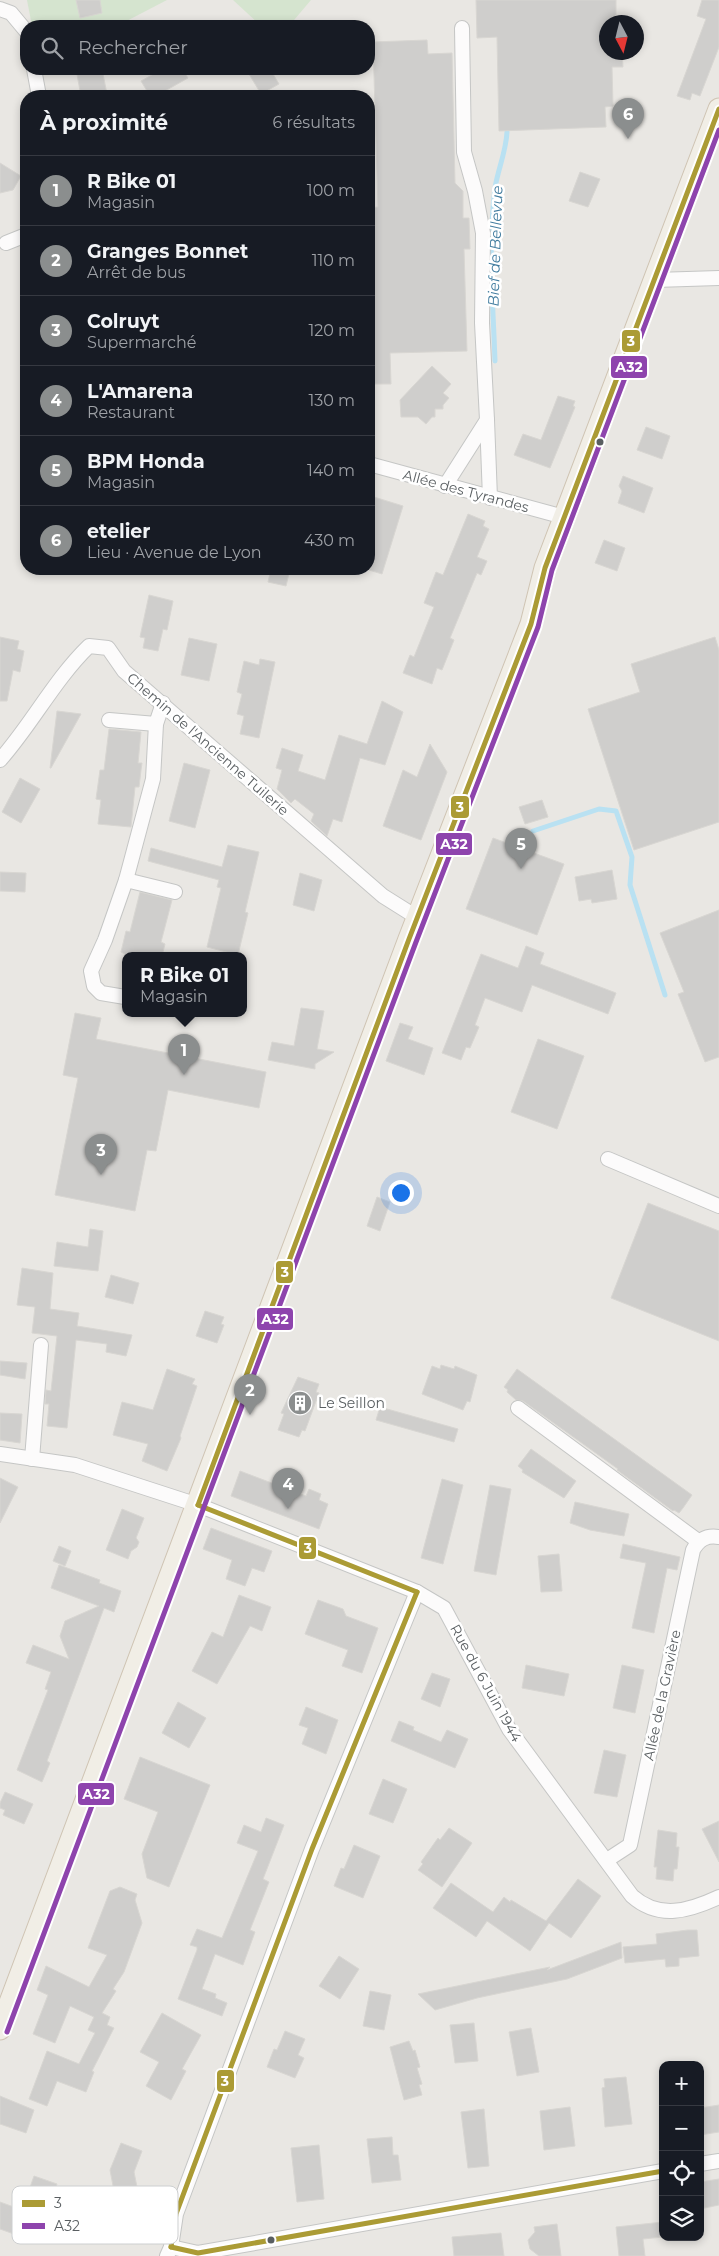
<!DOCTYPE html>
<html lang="fr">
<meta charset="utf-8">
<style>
:root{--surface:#171b24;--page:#242831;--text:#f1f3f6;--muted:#9ea1a6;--line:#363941;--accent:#8b8e8e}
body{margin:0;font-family:Montserrat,sans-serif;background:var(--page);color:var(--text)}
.controls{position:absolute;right:15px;bottom:15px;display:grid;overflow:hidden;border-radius:10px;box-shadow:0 2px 8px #0003}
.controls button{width:45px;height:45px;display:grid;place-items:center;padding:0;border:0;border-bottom:1px solid var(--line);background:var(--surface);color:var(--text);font:25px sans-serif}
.compass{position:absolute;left:599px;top:15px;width:45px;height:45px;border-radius:50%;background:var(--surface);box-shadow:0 2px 8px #0003;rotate:173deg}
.you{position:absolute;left:400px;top:1192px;width:18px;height:18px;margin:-12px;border:4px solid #fff;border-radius:50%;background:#1a73e8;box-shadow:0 0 0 8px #1a73e833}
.badge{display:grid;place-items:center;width:32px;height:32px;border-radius:50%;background:var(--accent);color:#fff;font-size:16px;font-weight:700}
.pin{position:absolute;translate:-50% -41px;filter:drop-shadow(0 1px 2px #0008)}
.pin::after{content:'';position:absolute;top:26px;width:18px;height:15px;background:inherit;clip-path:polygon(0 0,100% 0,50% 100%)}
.popup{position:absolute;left:122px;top:952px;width:125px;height:65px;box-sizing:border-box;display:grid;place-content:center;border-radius:10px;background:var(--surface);filter:drop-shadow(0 1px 4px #0005);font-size:16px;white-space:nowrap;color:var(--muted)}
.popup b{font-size:19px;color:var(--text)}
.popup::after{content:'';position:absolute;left:50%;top:100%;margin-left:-10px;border:10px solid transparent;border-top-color:var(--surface)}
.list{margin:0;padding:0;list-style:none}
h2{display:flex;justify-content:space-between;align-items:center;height:65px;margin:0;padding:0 20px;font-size:21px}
h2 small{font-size:16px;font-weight:400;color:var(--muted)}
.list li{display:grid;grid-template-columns:32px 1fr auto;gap:15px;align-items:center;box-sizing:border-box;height:70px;padding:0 20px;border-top:1px solid var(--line)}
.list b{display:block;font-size:19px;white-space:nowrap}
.list p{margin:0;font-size:16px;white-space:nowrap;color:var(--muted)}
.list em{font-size:16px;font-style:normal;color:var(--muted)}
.icon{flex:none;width:28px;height:28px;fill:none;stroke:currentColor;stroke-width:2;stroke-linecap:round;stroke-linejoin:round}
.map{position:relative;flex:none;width:719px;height:2256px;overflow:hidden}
.search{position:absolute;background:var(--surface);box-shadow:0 2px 8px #0003;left:20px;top:20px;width:355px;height:55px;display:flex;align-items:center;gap:12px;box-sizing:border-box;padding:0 18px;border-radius:20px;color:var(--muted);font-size:19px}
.panel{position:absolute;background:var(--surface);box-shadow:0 2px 8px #0003;left:20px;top:90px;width:355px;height:485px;border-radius:20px}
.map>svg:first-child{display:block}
</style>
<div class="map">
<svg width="719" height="2256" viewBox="0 0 719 2256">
<rect width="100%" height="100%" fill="#e9e7e3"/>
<g fill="#d5e4cf">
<polygon points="27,0 167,0 117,26 32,26"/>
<polygon points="233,0 311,0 289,26 261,26"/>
</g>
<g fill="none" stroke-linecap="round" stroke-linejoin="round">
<g stroke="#b9e1f2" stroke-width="5">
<path d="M495,361C493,304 488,245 495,188C498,169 506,152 507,132"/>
<polyline points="533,831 599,809 616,811 632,857 630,885 665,995"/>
</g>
</g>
<g fill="#cfcecc" stroke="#d8d6d2">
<polygon points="76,0 100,0 102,13 80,18"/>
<polygon points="476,0 616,0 616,22 606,22 606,52 622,52 623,67 612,67 613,106 605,107 606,127 499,131 497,37 477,38"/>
<polygon points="702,0 719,0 719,47 700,96 692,93 690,100 677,96 706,19 697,16"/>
<polygon points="427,40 428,54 452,53 455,183 463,191 463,218 469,218 470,249 464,249 467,351 390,353 391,384 369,384 369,208 378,207 373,42"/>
<polygon points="76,69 102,69 107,94 81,96"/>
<polygon points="163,69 182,69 188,78 156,96 150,96 141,81"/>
<polygon points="246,69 270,69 279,84 261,94"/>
<polygon points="0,163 21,176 13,190 0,193"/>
<polygon points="580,172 600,179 588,207 569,201"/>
<polygon points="432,366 451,384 443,393 449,398 443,405 443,409 435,409 435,417 432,417 426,424 418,417 401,417 400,400"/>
<polygon points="558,396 575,401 573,406 575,407 550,468 514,455 523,434 541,440"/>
<polygon points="646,427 670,436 662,459 637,450"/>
<polygon points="623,476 653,488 644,513 618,503 622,491 619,486"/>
<polygon points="374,497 403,506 382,574 369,570 369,516"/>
<polygon points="468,514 485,521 483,526 489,529 477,557 487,561 481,575 477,573 450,638 454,640 442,670 437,668 432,684 403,673 410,655 414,657 434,607 424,603 436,572 443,575"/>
<polygon points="604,540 625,548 617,571 595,563"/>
<polygon points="271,569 290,569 286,586 268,582"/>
<polygon points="149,595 173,601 167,630 163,629 158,651 143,648 145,638 140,637"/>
<polygon points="0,637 19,641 17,649 24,651 20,672 13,670 7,701 0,701"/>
<polygon points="715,637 719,650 719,822 634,850 588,709 640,692 631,664"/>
<polygon points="189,638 217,644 209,681 181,675"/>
<polygon points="260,659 275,662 259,738 240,734 244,716 237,714 242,694 237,692 244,661 259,665"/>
<polygon points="382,701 403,712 385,765 360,758 342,822 333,819 327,836 311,821 314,814 295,799 291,803 277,789 282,770 276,768 282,748 303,755 298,771 325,780 339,735 367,744"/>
<polygon points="57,711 81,714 51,768 50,768"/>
<polygon points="109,729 141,732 138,763 142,763 141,770 139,787 135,787 131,827 98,824 101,800 96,799 100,770 104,770"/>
<polygon points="430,744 447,772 421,840 383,826 403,770 417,777"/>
<polygon points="184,763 210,770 195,828 169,821"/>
<polygon points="20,778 40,789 21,823 2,812"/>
<polygon points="542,800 548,817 525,824 519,807"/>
<polygon points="493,838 564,864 537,935 466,909"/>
<polygon points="228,845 259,852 245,912 248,913 238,955 207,947 221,888 217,887 219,880 148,861 151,848 222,867"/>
<polygon points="612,870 617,899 592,903 591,899 579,901 575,877"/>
<polygon points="0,872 26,873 25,892 0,891"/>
<polygon points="300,873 322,880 314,911 293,905"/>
<polygon points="140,892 172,900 161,942 165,944 162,956 124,956 125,954 121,952 126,931 130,932"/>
<polygon points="719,910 719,1057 705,1062 678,994 684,992 660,933"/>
<polygon points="526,946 544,953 540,964 616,993 608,1014 532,985 522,1012 485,998 475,1025 479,1027 470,1048 466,1047 461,1060 442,1053 481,954 518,968"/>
<polygon points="301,1008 324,1011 317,1049 334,1052 315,1064 315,1069 268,1060 272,1042 294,1046"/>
<polygon points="75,1013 101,1018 96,1039 266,1072 259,1108 168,1090 156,1151 147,1150 135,1211 55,1195 78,1078 63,1075"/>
<polygon points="400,1023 413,1027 408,1039 433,1048 424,1075 386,1061"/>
<polygon points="538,1039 584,1056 557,1129 511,1112"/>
<polygon points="377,1197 390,1202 380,1231 367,1226"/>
<polygon points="648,1203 719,1231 719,1341 611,1298"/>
<polygon points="90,1229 103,1231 98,1271 54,1266 57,1242 88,1247"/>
<polygon points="22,1268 53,1273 50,1309 79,1313 77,1326 132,1335 126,1356 106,1352 107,1344 76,1340 67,1428 47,1426 49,1404 45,1404 46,1390 51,1391 57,1336 32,1333 35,1307 17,1305"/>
<polygon points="111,1275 139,1283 133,1304 105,1297"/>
<polygon points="205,1311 224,1317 221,1324 224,1325 217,1343 196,1336"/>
<polygon points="0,1361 27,1363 25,1379 0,1375"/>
<polygon points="441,1365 454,1369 455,1366 477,1375 470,1402 467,1401 463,1410 422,1394 432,1366 440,1369"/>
<polygon points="167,1369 195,1379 192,1384 197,1386 180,1436 181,1438 167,1471 142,1461 148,1444 113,1435 122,1402 153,1410"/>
<polygon points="517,1369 692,1495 683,1508 679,1513 674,1510 673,1511 617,1470 618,1469 523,1401 516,1400 507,1392 508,1390 504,1387"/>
<polygon points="298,1377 319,1384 316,1392 319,1393 305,1431 302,1430 299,1437 278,1430 284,1414 281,1413"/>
<polygon points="380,1407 458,1429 454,1442 376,1420"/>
<polygon points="0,1413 22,1414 20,1443 0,1440"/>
<polygon points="531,1449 576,1481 564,1498 522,1472 523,1470 518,1466"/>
<polygon points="240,1471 306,1496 309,1489 321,1494 319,1500 328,1504 319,1529 231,1496"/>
<polygon points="0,1478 18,1487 0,1523"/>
<polygon points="442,1479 463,1485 443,1564 421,1558"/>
<polygon points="490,1485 511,1489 496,1575 474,1571"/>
<polygon points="575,1502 629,1514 624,1536 590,1530 570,1523"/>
<polygon points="122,1509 144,1518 136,1538 139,1542 137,1547 131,1551 128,1559 106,1550"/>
<polygon points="211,1528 272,1551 264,1572 252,1568 245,1586 226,1579 232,1560 203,1549"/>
<polygon points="623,1544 680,1557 677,1570 667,1568 654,1633 632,1628 646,1563 620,1558"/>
<polygon points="59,1546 71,1551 65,1566 53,1561"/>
<polygon points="559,1554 562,1591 541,1592 538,1556"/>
<polygon points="59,1565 100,1580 99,1583 121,1591 114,1612 104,1608 47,1761 50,1763 42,1782 17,1770 48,1690 45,1689 51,1672 26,1663 33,1645 69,1659 60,1636 65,1621 99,1606 51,1588"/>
<polygon points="239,1595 271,1607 262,1631 250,1626 217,1684 192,1671 212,1632 223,1637"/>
<polygon points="318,1600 343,1609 346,1616 378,1628 362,1673 342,1666 348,1650 305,1634"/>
<polygon points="526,1665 569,1674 564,1696 522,1688"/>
<polygon points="622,1665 644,1670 635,1713 613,1708"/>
<polygon points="432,1673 450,1679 440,1707 421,1699"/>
<polygon points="178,1702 206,1718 189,1748 162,1733"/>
<polygon points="306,1707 338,1720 326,1754 302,1744 308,1728 299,1725"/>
<polygon points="399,1721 414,1727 413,1730 441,1742 447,1730 468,1739 455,1768 391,1741"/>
<polygon points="604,1750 626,1755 617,1797 594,1793"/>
<polygon points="140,1757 210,1785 169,1887 147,1878 142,1854 158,1812 124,1799"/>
<polygon points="383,1779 407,1789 393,1823 369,1814"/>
<polygon points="5,1792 33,1804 24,1824 3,1815 5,1810 0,1808 0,1803"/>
<polygon points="266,1818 284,1825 263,1879 269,1882 250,1930 255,1932 243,1965 215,1954 202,1989 216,1994 215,1998 227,2003 222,2016 178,1999 197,1950 197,1947 190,1945 197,1929 222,1938 258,1851 237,1843 244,1825 261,1832"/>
<polygon points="719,1821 719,1862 702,1829"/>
<polygon points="449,1828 472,1843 442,1887 418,1870 423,1864 421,1862 438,1838 440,1840"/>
<polygon points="658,1830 677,1833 676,1847 679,1847 677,1869 674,1869 673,1881 656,1879 657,1867 654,1867"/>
<polygon points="354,1845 380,1856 363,1898 334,1886 341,1868 344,1869"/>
<polygon points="578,1879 601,1896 571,1938 549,1923 530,1951 487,1921 476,1937 433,1908 451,1883 493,1912 504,1897 510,1902 511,1900 546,1921"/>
<polygon points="120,1887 137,1894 135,1900 142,1923 124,1972 113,1989 116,1991 102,2013 110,2017 107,2025 114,2028 92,2071 94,2072 86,2092 57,2081 47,2106 29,2099 47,2051 79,2064 95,2033 88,2030 94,2017 70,2006 55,2043 33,2034 48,1995 37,1990 46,1966 89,1987 107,1955 88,1948 110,1891"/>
<polygon points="688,1930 697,1930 699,1956 679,1958 679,1966 666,1967 665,1959 625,1963 623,1947 657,1944 656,1934"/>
<polygon points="621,1942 622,1958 567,1979 477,1998 435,2010 418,1994 550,1967 547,1970"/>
<polygon points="339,1956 359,1969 340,1999 319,1986"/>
<polygon points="370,1991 391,1995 384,2030 363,2026"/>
<polygon points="162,2013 201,2035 182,2069 186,2071 171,2100 146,2086 159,2062 140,2052"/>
<polygon points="474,2023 478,2061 455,2063 450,2025"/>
<polygon points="531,2028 539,2072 517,2076 509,2032"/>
<polygon points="285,2031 305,2039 298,2055 304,2058 295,2078 267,2067 274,2049 277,2050"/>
<polygon points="409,2041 413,2051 415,2050 420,2067 417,2068 422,2084 419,2085 422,2095 404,2100 390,2047"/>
<polygon points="626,2077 632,2124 605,2127 602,2088 605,2087 604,2079"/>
<polygon points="0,2096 34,2110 26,2133 0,2124"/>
<polygon points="719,2105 719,2132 700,2135 700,2108"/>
<polygon points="570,2107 575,2146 544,2150 540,2111"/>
<polygon points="484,2109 489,2166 468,2168 461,2112"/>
<polygon points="392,2137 393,2155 398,2155 401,2180 372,2183 367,2139"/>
<polygon points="121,2143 142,2151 134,2172 137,2187 114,2191 110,2170"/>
<polygon points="319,2145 324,2199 297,2202 291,2148"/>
<polygon points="34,2176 57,2184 36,2242 0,2229 0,2202 22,2210"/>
<polygon points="719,2179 719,2205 700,2209 700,2182"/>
<polygon points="663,2222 663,2237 643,2239 645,2256 619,2256 616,2227"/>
<polygon points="557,2224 561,2256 539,2256 530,2249 528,2240 535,2232 534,2227"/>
<polygon points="501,2233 504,2256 454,2256 452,2237"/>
</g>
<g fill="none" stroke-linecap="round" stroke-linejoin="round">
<g stroke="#c5c6c5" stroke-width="16">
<g id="street">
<polyline points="0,9 11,13 26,31"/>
<polyline points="34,69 39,96"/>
<polyline points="6,243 26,235"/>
<polyline points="655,280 719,278"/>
<polyline points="487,420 490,498"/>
<polyline points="369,464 564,517"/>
<polyline points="445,486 487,420 482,323 483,233 475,191 464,152 462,28"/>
<polyline points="109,720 156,724"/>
<path d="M0,760C32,724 54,680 89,646L108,648L124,671L383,896L418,918"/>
<polyline points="126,880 175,892"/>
<polyline points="125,997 101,993 94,986 91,971 105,940 126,880 153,779 156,724 163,703"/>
<polyline points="608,1159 719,1206"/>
<polyline points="518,1408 698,1541"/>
<path d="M0,1454L75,1465L198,1505L417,1592L444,1608L509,1729L632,1896C659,1920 689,1911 719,1897"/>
<polyline points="32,1459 41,1345"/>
<path d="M607,1860L630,1845L693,1550C699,1539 707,1535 719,1537"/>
<polyline points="700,2164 719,2161"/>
<polyline points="171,2247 198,2253 663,2171"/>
<polyline points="167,2256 171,2247 176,2214 312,1849 417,1592"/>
</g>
</g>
<g stroke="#cfc4b3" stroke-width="23">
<polyline id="primary" points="0,2029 409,939 531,624 545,568 719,109"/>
</g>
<use href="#street" stroke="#fcfbfb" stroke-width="14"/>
<use href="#primary" stroke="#f1eee6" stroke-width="21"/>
<g stroke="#fff" stroke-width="9">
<g id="bus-1">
<polyline points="198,1505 409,939 531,624 545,568 719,109"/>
<polyline points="198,1505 417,1592"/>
<polyline points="171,2247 176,2214 312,1849 417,1592"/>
<polyline points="171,2247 198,2253 663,2171"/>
</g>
</g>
<g stroke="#fff" stroke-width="9">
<polyline id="bus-2" points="7,2032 416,942 538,627 552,570 719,130"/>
</g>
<use href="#bus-1" stroke="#ab9b35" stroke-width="5"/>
<use href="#bus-2" stroke="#8e44ad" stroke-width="5"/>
</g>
<defs>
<g id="building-disc" transform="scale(1.25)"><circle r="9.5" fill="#8b8e8e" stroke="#fff"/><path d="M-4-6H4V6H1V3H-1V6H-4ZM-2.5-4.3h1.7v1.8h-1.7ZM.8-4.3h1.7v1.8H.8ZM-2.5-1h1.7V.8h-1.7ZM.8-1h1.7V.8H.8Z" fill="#fff"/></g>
</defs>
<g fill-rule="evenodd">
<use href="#building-disc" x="300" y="1403"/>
</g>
<g fill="#595e61" stroke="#fff" stroke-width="2">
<circle cx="600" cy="442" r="4.5"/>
<circle cx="271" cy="2240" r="4.5"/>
</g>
<g text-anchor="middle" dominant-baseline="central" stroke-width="5" stroke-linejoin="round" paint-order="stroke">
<g font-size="14" fill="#595e61" stroke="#fff">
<text transform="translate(466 491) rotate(15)">Allée des Tyrandes</text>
<text transform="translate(208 744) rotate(41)">Chemin de l'Ancienne Tuilerie</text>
<text transform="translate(486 1683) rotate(61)">Rue du 6 Juin 1944</text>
<text transform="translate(662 1695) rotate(-78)">Allée de la Gravière</text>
</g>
<g font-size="14" fill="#595e61" stroke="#fff" text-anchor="start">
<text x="318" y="1403">Le Seillon</text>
</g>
<g font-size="15" font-style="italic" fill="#417c9f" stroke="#fff">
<text transform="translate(495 246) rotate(-88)">Bief de Bellevue</text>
</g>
</g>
<rect x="12" y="2186" width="166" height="58" rx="8" fill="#fff" stroke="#cdcfd0" stroke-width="1"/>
<rect x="22" y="2200" width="23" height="7" fill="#ab9b35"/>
<rect x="22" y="2223" width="23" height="6" fill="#8e44ad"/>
<g font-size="14" fill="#595e61">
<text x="54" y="2208">3</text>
<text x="54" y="2231">A32</text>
</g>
<g stroke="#fff" stroke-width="2">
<rect x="621" y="329" width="20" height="24" rx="5" fill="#ab9b35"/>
<rect x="610" y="355" width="38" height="24" rx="5" fill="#8e44ad"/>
<rect x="450" y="795" width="20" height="24" rx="5" fill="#ab9b35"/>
<rect x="435" y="832" width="38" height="24" rx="5" fill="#8e44ad"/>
<rect x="275" y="1260" width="19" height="24" rx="5" fill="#ab9b35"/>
<rect x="256" y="1307" width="38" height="24" rx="5" fill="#8e44ad"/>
<rect x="298" y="1536" width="19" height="24" rx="5" fill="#ab9b35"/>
<rect x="77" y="1782" width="38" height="24" rx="5" fill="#8e44ad"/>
<rect x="216" y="2069" width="19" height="24" rx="5" fill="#ab9b35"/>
</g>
<g font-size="14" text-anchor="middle" font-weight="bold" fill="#fff">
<text x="631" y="346">3</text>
<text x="629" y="372">A32</text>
<text x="460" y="812">3</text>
<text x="454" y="849">A32</text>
<text x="285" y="1277">3</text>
<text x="275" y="1324">A32</text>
<text x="308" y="1553">3</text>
<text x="96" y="1799">A32</text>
<text x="225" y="2086">3</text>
</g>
</svg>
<div class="controls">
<button>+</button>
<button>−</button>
<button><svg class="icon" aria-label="locate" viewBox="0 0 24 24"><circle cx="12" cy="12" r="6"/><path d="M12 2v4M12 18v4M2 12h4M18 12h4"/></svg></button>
<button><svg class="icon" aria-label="layers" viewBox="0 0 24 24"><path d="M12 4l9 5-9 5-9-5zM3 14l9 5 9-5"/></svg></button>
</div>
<svg class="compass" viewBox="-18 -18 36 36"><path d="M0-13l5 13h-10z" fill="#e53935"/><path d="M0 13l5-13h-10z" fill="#9ea1a6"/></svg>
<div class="you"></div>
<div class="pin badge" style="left:184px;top:1075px">1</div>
<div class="popup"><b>R Bike 01</b>Magasin</div>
<div class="pin badge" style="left:250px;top:1415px">2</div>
<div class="pin badge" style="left:101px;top:1175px">3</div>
<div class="pin badge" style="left:288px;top:1509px">4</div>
<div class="pin badge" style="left:521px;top:869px">5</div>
<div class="pin badge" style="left:628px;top:139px">6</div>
<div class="search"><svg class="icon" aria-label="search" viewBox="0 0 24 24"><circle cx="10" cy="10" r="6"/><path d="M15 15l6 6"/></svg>Rechercher</div>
<section class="panel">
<h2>À proximité<small>6 résultats</small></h2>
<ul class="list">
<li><span class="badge">1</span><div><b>R Bike 01</b><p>Magasin</p></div><em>100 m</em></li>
<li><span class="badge">2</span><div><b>Granges Bonnet</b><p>Arrêt de bus</p></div><em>110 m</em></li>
<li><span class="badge">3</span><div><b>Colruyt</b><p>Supermarché</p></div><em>120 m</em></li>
<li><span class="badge">4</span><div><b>L'Amarena</b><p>Restaurant</p></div><em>130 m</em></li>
<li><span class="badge">5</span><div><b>BPM Honda</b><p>Magasin</p></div><em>140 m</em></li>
<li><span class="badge">6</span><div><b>etelier</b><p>Lieu · Avenue de Lyon</p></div><em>430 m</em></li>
</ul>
</section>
</div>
